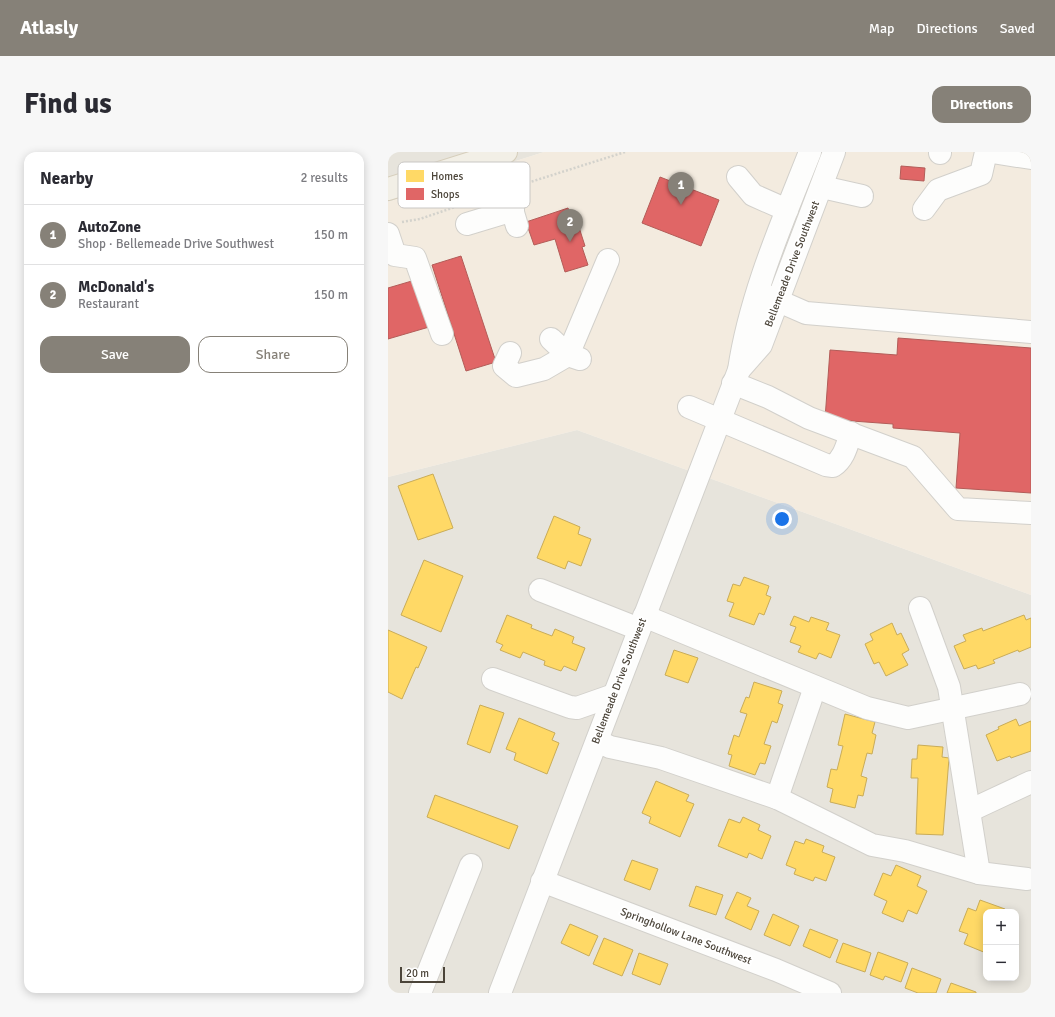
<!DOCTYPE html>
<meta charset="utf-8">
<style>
:root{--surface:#fff;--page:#f7f7f7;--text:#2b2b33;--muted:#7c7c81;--line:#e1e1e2;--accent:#868178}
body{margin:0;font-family:Signika,sans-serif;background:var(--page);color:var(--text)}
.controls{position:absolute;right:12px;bottom:12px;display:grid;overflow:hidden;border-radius:8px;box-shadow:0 2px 10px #0003}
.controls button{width:36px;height:36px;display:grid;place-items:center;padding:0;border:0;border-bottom:1px solid var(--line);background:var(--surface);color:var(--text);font:20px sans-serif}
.scale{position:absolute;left:12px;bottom:10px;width:45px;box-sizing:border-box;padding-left:4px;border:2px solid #4b4439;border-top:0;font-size:11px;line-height:14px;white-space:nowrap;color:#4b4439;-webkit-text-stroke:3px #fff;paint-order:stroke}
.you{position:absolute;left:394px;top:367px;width:14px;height:14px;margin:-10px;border:3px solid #fff;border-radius:50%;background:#1a73e8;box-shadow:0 0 0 6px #1a73e833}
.badge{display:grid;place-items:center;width:26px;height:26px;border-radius:50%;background:var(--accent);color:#fff;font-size:13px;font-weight:700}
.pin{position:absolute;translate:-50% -33px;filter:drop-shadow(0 1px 2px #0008)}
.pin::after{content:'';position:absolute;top:21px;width:14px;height:12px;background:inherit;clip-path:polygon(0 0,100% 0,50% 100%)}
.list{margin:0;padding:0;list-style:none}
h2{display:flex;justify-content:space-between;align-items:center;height:52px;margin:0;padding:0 16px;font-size:17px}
h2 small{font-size:13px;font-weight:400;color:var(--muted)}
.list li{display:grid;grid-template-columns:26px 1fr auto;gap:12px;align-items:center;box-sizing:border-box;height:60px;padding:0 16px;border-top:1px solid var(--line)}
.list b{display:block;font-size:15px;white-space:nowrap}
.list p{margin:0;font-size:13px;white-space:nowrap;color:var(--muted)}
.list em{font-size:13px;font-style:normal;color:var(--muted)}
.actions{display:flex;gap:8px;padding:12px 16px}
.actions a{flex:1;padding:9px 0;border:1px solid var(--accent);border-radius:12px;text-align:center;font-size:14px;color:var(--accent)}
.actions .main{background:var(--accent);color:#fff}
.map{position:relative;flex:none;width:643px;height:841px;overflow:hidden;border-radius:12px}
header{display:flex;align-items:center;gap:24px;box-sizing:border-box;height:56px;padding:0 20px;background:var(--accent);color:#fff}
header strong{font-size:19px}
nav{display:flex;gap:22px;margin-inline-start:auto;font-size:14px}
.intro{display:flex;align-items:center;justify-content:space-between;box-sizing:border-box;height:96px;padding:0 24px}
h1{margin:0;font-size:28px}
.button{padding:10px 18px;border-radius:12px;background:var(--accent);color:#fff;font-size:14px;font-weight:700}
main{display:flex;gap:24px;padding:0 24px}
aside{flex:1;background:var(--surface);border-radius:12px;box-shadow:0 2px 10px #0003}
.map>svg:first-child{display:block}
</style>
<header>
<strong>Atlasly</strong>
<nav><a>Map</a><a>Directions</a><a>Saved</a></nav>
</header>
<div class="intro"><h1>Find us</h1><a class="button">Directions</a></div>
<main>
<aside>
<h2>Nearby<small>2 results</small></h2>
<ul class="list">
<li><span class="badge">1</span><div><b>AutoZone</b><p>Shop · Bellemeade Drive Southwest</p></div><em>150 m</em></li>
<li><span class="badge">2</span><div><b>McDonald's</b><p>Restaurant</p></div><em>150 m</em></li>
</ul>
<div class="actions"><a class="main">Save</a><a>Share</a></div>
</aside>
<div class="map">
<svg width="643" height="841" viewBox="0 0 643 841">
<rect width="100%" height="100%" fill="#f4f2ee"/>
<g fill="#e7e4dc" fill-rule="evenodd">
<polygon points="0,0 156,0 0,50"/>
<path d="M189,278L643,443V841H0V325ZM598,760H628V826H598Z"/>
</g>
<polygon fill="#f3ebdf" points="156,0 643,0 643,443 189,278 0,325 0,50"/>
<g fill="#ffd966" stroke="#c9ac58">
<polygon points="45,322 65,376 30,388 10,334"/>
<polygon points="166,364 192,375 190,382 203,387 193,414 180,409 177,417 149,406"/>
<polygon points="36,408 75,424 53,480 13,463"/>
<polygon points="356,425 381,434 378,443 383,445 376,463 371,461 366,473 341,464 346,451 339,449 345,432 352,434"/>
<polygon points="119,463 144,473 143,476 164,484 167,477 186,485 184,491 197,496 188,519 176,514 173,519 156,513 157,509 135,500 132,506 112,498 115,493 108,490"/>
<polygon points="636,463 638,468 643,466 643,495 631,500 630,498 605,508 607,511 590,517 588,513 576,517 566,494 578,489 575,483 594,476 595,479"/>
<polygon points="406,464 421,470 423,465 441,471 438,478 452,483 443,506 431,501 428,507 410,500 413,494 402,490 408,475 402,473"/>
<polygon points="504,471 509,483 513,481 521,498 514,502 520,513 498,524 491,510 486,512 477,492 485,488 482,482"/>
<polygon points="0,478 39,495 30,516 28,515 14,547 0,540"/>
<polygon points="286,498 310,506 300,531 277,523"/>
<polygon points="366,530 394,539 390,551 395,553 389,571 384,569 376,592 383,594 377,612 372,611 367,623 341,614 344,603 340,602 346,583 351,585 359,562 352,560 358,545 361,546"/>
<polygon points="92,553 116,561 102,601 79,592"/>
<polygon points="457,562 487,570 484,581 488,583 484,602 479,601 473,624 479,626 475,644 470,643 467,656 442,650 445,637 439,635 443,617 449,618 455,594 450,593"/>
<polygon points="131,566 167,581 164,588 171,591 159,622 126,608 128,601 118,597"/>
<polygon points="628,567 631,574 643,569 643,599 623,606 622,604 609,609 598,583 611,577 610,575"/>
<polygon points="530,593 555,595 554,605 561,606 555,683 528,682 530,626 523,626 524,607 529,607"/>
<polygon points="268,629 301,643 298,649 306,652 292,685 261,671 263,665 254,661"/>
<polygon points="47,643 130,674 121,697 39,665"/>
<polygon points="355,665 372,673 370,678 383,684 374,707 361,701 359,706 330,694 341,667 352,671"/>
<polygon points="418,687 436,694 434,700 447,705 438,729 427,725 425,729 406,722 408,717 398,713 407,689 416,692"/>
<polygon points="244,708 270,717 262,738 236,728"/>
<polygon points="508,713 533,724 529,734 539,739 529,762 520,758 515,770 494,761 499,749 486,743 495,721 503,724"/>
<polygon points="308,734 335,743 328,763 301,754"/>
<polygon points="349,740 363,746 359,754 371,759 363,778 337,766"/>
<polygon points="592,748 617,757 616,760 598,760 598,801 576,792 580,782 571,779 580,756 588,759"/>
<polygon points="385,762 411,774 402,794 376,783"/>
<polygon points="182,772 210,784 201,804 173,791"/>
<polygon points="422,777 450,788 442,806 415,794"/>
<polygon points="216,786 245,798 234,824 205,812"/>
<polygon points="455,791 483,801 477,820 448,810"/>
<polygon points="490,800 520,811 513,830 497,824 495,828 482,823"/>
<polygon points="251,801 280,812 272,833 244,822"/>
<polygon points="524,816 553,827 548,841 530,841 517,836"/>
<polygon points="563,831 588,840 588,841 559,841"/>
</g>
<g fill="#e06666" stroke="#b35c58">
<polygon points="513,14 537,16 536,29 512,27"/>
<polygon points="272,25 331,48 313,94 254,71"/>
<polygon points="180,56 185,71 189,69 197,94 194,95 200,113 177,120 167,87 146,93 138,70"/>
<polygon points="73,104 108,210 78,219 44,113"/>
<polygon points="34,126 48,173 0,187 0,136"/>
<polygon points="510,186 643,196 643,341 568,336 572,281 505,276 505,272 437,267 442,198 509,203"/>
</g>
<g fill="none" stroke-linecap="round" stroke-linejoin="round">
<g stroke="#d2d0cb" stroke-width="24">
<g id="minor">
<polyline points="604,0 643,6"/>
<polyline points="552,1 552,0"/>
<polyline points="108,3 129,74"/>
<polyline points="350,25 365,43 399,58"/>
<polyline points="434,35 474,44"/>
<polyline points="536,57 550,38 593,22 598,0"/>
<polyline points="79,72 125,58"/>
<polyline points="0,82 7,103 27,106 54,182"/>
<polyline points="370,140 418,161 643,180"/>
<polyline points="163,187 180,203 192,207"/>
<polyline points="122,201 116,214 128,224 156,217 180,203 220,108"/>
<polyline points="351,218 373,193 446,0"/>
<polyline points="345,231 380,245 421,266 525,305 570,357 643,361"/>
<path d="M301,255L438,313L445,314C456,307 459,293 463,281"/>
<polyline points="152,438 251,477"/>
<polyline points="532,456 561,535 591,721"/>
<polyline points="256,464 479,556 520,566 632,542"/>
<polyline points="105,527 182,555 189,556 226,543"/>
<polyline points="209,589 222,595 273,606 389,646 484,693 517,699 591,721 639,727"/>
<polyline points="389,646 427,535"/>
<polyline points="581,659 643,630"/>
<polyline points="154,729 388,818 442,841"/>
<polyline points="32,841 83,713"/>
<path d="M112,841L351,218C362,143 394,71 422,0"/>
</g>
</g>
<g stroke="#d6cebb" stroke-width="24">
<polyline id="major" points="0,37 118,0"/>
</g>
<g stroke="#d3d2cc" stroke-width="2.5" stroke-dasharray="2 2" stroke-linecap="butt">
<polyline points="136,32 237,0"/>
<polyline points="14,70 32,67 102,43"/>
</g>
<use href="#minor" stroke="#fdfdfc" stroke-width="22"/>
<use href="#major" stroke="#f2efe6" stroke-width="22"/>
</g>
<g text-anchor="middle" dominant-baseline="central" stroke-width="4" stroke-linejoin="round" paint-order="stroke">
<g font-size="11" fill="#4b4439" stroke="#fff">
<text transform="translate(404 112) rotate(-69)">Bellemeade Drive Southwest</text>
<text transform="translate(231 529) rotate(-69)">Bellemeade Drive Southwest</text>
<text transform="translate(298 784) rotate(21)">Springhollow Lane Southwest</text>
</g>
</g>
<rect x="10" y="10" width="132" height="46" rx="6" fill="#fff" stroke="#c9c7c4" stroke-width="1"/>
<rect x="18" y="18" width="18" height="12" fill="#ffd966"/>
<rect x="18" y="36" width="18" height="12" fill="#e06666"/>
<g font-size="11" fill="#4b4439">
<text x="43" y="28">Homes</text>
<text x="43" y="46">Shops</text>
</g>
</svg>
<div class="controls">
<button>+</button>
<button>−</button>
</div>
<div class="scale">20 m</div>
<div class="you"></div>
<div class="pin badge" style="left:293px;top:53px">1</div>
<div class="pin badge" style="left:182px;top:90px">2</div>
</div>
</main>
